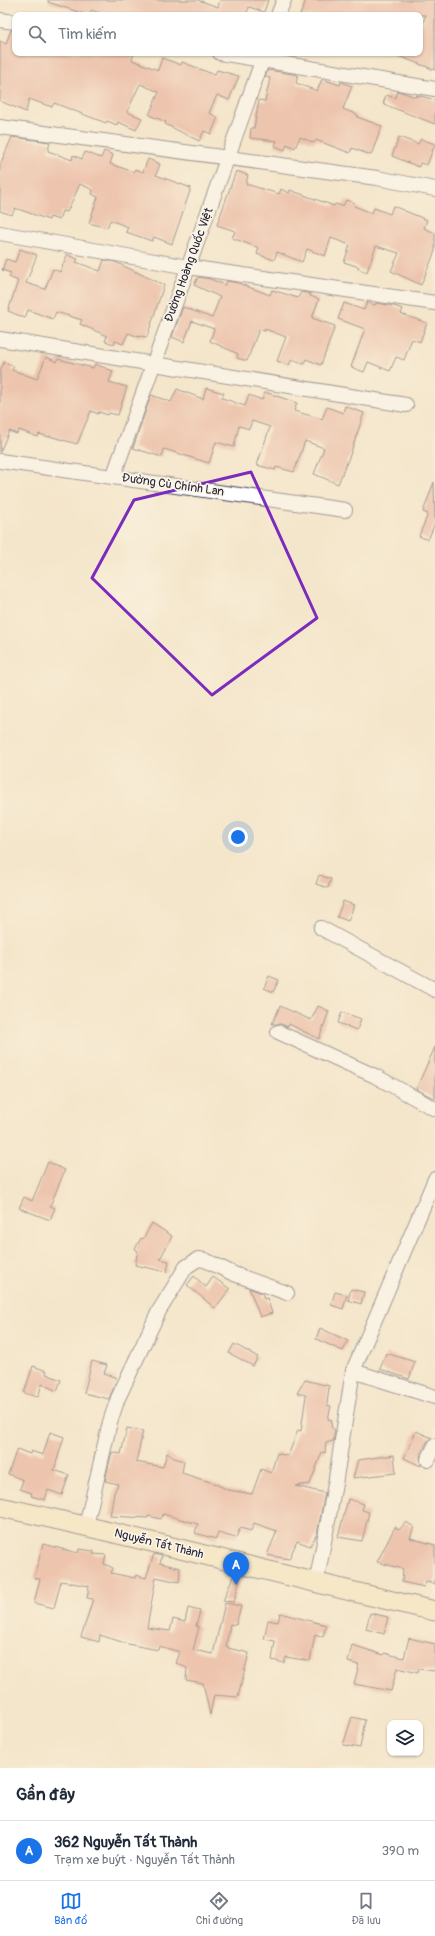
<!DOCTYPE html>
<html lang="vi">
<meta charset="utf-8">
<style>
:root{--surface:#fff;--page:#f2f2f3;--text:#1f2937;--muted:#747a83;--line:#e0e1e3;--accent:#1a73e8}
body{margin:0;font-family:Pangolin,sans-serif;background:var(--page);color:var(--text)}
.controls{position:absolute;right:12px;bottom:12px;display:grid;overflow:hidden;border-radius:8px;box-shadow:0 1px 3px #0004}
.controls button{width:36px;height:36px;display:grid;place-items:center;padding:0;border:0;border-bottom:1px solid var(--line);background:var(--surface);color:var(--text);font:20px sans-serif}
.you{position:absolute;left:238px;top:837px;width:14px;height:14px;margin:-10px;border:3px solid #fff;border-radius:50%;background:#1a73e8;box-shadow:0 0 0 6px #1a73e833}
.badge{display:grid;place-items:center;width:26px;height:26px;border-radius:50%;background:var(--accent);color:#fff;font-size:13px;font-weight:700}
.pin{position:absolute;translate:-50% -33px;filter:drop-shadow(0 1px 2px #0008)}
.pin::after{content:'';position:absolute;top:21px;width:14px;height:12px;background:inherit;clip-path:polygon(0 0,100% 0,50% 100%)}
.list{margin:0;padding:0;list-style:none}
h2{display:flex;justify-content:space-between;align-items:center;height:52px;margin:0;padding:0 16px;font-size:17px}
h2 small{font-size:13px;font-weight:400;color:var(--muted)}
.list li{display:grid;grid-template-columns:26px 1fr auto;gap:12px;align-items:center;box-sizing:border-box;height:60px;padding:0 16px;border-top:1px solid var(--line)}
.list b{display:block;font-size:15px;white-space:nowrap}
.list p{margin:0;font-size:13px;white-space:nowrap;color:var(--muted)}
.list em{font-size:13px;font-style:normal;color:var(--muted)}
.icon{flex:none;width:22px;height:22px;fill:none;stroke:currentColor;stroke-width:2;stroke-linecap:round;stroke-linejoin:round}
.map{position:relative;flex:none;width:435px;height:1768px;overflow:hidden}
.search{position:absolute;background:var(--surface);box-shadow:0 1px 3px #0004;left:12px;right:12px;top:12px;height:44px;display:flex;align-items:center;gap:10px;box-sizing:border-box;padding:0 14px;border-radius:8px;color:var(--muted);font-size:15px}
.sheet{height:112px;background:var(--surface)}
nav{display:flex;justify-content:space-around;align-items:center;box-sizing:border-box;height:56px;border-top:1px solid var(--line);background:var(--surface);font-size:11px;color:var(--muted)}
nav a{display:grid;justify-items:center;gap:2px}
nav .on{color:var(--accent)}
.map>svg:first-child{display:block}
</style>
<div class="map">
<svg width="435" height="1768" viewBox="0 0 435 1768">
<rect width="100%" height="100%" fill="#fcf5e5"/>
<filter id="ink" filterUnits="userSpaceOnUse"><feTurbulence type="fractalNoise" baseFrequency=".025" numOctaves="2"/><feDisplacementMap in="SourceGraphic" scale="8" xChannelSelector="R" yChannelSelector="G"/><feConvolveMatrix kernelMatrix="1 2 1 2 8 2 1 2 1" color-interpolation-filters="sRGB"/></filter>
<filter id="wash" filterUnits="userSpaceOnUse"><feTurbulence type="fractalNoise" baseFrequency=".012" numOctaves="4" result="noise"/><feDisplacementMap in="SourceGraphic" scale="16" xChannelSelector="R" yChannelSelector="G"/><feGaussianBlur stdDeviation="0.9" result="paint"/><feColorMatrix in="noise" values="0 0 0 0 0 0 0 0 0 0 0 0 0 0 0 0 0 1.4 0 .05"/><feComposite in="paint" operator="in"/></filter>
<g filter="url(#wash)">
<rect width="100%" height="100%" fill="#f4e6cb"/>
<g id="blocks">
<g fill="#e59d8c">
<polygon points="48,0 198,0 218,7 220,0 268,0 264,12 249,7 246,15 105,15 91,10 89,15 87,15 48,2"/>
<polygon points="306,0 435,0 435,70 393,54 420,53 420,31 426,15 300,15"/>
<polygon points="11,30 15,30 15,53 134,53 132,60 158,70 162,58 181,65 182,62 215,75 217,70 239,76 229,100 217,95 209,113 218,117 211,134 204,131 199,141 165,124 166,122 149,115 159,92 140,84 127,112 142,118 136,130 118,122 117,125 107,121 106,123 54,103 52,107 29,99 26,112 0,101 0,41 6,44"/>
<polygon points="268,70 298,75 296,83 317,91 322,79 340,85 341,82 352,86 343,109 358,115 357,117 382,126 371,155 352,148 350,153 316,140 314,143 300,137 295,148 287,144 285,150 275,146 277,141 250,138 251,128 254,128 259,100 265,101 270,78 265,77"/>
<polygon points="398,91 416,97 417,95 435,100 435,124 383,104 386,95 395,98"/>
<polygon points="12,137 50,142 48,151 72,160 73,155 82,159 85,152 101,158 104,151 113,155 110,164 134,172 135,169 143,172 148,159 160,164 156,175 191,188 172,244 154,237 152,241 126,232 128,227 110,220 107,228 89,223 98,197 92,194 93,190 80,184 67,212 62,211 59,220 50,217 49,220 15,208 12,215 0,211 0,165"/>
<polygon points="399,137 418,144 421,139 435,144 427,165 420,163 419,167 392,156"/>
<polygon points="236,171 248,175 246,184 279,194 281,189 289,193 290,190 334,206 335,204 343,206 346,200 355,203 354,206 372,213 374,208 390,214 393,206 427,220 424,228 435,233 435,251 421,285 391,271 399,253 376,246 367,272 358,269 359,267 344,262 350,245 331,238 325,256 307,249 302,262 277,252 274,260 257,254 259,248 232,238 235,231 217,225"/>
<polygon points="20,249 37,255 26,283 45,289 53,269 60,272 67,255 78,259 76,262 100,271 104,260 115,262 164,285 147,337 140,336 139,337 128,333 123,344 115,341 114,344 105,341 107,336 80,324 82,320 56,312 53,319 28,310 25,318 8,311 18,281 9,277 11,273 2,270 6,259 15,262"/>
<polygon points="198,277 210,279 225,285 227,281 238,283 270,295 272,290 298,298 301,292 311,294 310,296 319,299 312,318 335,326 321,365 306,359 304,364 292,359 289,365 277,361 286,337 265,329 265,331 259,329 247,361 237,358 238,354 210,341 214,329 192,321 184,342 172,337 183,307 212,318 220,297 194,285"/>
<polygon points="367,302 375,305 376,303 394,306 403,309 401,314 427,323 420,342 412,339 404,360 396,357 390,371 368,362 364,372 351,367 365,329 338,319 344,303 364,310"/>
<polygon points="46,357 57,362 58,359 93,368 95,364 113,371 109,382 127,387 118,415 109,413 108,415 99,412 98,414 91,411 77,444 49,436 49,437 39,434 38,437 19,430 17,434 9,431 0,452 0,371 4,362 14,366 12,370 37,379"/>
<polygon points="206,388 224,393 222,398 245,406 249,395 262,400 265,392 297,403 294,411 322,419 327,407 343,413 345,406 364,413 350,455 338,484 314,474 324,448 305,441 294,472 276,467 275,470 257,465 270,427 252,421 249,429 239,426 234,447 216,442 209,463 164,449 162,457 133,448 151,395 171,402 177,389 203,399"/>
<polygon points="434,482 435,523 428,540 419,536 428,514 423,512"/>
<polygon points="319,875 331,879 328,888 316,884"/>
<polygon points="343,901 354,905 348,921 337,917"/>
<polygon points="269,976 279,980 273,992 264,988"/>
<polygon points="280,1006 311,1020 318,1006 329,1011 319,1039 289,1024 288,1027 281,1024 272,1024"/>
<polygon points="342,1012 361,1019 357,1030 338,1023"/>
<polygon points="435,1047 435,1099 416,1089"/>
<polygon points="48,1162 65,1170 50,1206 55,1208 50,1220 19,1208 24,1197 32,1201"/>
<polygon points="152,1223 172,1236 160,1259 169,1261 167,1272 135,1265 138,1251 135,1249 141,1238 143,1239"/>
<polygon points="194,1276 206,1287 213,1277 230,1289 215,1308 187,1285"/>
<polygon points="249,1288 262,1293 264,1299 267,1298 272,1313 260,1317"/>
<polygon points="351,1289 364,1292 361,1304 348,1300"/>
<polygon points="335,1292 347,1295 343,1309 331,1305"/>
<polygon points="320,1328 348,1341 343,1351 316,1339"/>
<polygon points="234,1344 258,1357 253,1366 229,1353"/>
<polygon points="386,1353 415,1362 409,1379 380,1369"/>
<polygon points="92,1361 107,1365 104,1374 116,1377 115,1385 109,1399 84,1393"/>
<polygon points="33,1366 47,1371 46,1374 61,1380 57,1391 42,1384 38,1397 24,1393"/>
<polygon points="305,1380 329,1386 327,1405 331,1406 328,1419 332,1420 331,1427 335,1430 333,1441 326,1443 325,1453 322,1452 310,1484 295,1486 325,1493 317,1534 310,1546 297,1541 289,1559 267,1555 277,1531 254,1523 251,1531 240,1528 236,1538 218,1533 216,1539 195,1533 198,1524 163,1514 161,1519 148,1516 148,1518 110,1516 114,1493 118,1484 105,1481 112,1452 121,1454 127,1428 143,1431 136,1462 163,1467 167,1453 174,1458 184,1461 182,1473 216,1484 228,1490 252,1494 261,1469 271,1473 277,1453 288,1456 298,1430 301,1431 306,1395 297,1393"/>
<polygon points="416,1431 432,1438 427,1442 420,1456 421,1466 404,1458"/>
<polygon points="50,1432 64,1437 54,1470 69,1475 62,1495 48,1490 45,1500 31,1496 32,1493 20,1489 23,1480 8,1474 17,1449 30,1454 31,1451 43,1455"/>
<polygon points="394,1455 396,1473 353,1478 358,1460"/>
<polygon points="348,1499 364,1504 362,1510 369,1512 362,1541 338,1537"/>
<polygon points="406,1522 414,1527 410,1538 435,1545 435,1584 426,1582 424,1587 402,1582 403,1569 377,1562 395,1527 399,1530"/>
<polygon points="43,1544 78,1553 79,1549 94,1551 93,1554 106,1555 104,1564 113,1568 111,1573 135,1578 136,1575 146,1578 154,1554 162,1556 160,1563 180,1568 179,1582 156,1577 147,1628 170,1631 173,1619 185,1622 188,1608 200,1611 196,1626 199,1627 193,1650 213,1654 225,1603 241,1606 236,1625 230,1624 226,1646 229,1647 228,1648 249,1653 238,1697 214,1695 210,1715 203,1683 186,1680 187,1668 176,1663 180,1652 159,1646 158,1650 128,1644 100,1635 99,1642 81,1637 93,1599 87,1598 89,1586 61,1581 54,1608 34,1603 40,1579 34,1578"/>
<polygon points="234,1574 241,1575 234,1602 223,1601"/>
<polygon points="280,1613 326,1625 323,1637 315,1634 310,1661 286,1657 284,1663 272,1660 275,1641 264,1639 268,1620 278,1622"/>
<polygon points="370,1613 388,1617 384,1634 366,1629"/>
<polygon points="409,1638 435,1644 435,1671 419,1669 418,1673 397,1668 391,1691 354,1684 359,1665 348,1662 352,1645 384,1655 384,1653 404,1658"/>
<polygon points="352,1717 365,1720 360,1748 343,1745"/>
</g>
</g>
</g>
<g filter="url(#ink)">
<use href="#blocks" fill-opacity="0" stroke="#423f51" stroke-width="1"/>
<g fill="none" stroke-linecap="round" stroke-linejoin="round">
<g stroke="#423f51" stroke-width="16">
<g id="minor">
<polyline points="278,15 284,0"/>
<polyline points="0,20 15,22"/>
<polyline points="220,53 435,89"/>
<polyline points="0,127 377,178 435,189"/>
<polyline points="0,233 188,267 435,303"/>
<polyline points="0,339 406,405"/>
<polyline points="0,461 345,510"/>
<polyline points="113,477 265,53"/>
<polyline points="321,928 435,990"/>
<polyline points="278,1032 375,1076 435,1109"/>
<polyline points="353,1371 435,1397"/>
<polyline points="428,1460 435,1446"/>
<polyline points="86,1526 110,1422 118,1398 159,1311 186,1267 198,1259 205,1260 234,1274 287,1293"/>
<polyline points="316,1584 335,1484 353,1371 435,1179"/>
</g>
</g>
<g stroke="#423f51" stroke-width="21">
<path id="secondary" d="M0,1507C146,1538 290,1578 435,1611"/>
</g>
<use href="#minor" stroke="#fff" stroke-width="14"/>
<use href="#secondary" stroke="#f8e8c3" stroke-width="19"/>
</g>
</g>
<path d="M0 0H435V1768H0ZM251,472L317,618L212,695L92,578L134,500Z" fill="#f4e6cb" fill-opacity=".55" fill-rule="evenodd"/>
<path fill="none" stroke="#7b2cbf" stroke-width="3" stroke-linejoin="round" d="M251,472L317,618L212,695L92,578L134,500Z"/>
<g text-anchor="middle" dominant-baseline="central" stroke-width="3.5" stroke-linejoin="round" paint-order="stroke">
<g font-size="12" fill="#22223b" stroke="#fcf5e5">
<text transform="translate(189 265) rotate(-70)">Đường Hoàng Quốc Việt</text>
<text transform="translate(173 485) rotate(8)">Đường Cù Chính Lan</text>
<text transform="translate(159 1544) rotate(14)">Nguyễn Tất Thành</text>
</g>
</g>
</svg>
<div class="controls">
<button><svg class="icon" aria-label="layers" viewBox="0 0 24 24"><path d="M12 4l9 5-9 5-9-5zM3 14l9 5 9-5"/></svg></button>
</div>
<div class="you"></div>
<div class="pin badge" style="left:236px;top:1585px">A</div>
<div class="search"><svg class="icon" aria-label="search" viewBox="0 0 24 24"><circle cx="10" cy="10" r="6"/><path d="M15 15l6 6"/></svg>Tìm kiếm</div>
</div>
<section class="sheet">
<h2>Gần đây<small></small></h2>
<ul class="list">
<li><span class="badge">A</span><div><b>362 Nguyễn Tất Thành</b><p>Trạm xe buýt · Nguyễn Tất Thành</p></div><em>390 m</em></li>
</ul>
</section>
<nav>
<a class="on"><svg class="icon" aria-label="map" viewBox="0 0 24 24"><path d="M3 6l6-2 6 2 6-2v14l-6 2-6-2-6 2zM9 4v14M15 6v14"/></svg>Bản đồ</a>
<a><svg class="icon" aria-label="directions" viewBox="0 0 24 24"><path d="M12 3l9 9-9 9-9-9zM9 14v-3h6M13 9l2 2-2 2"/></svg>Chỉ đường</a>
<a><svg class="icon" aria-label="saved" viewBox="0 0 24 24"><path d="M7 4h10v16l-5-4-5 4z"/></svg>Đã lưu</a>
</nav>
